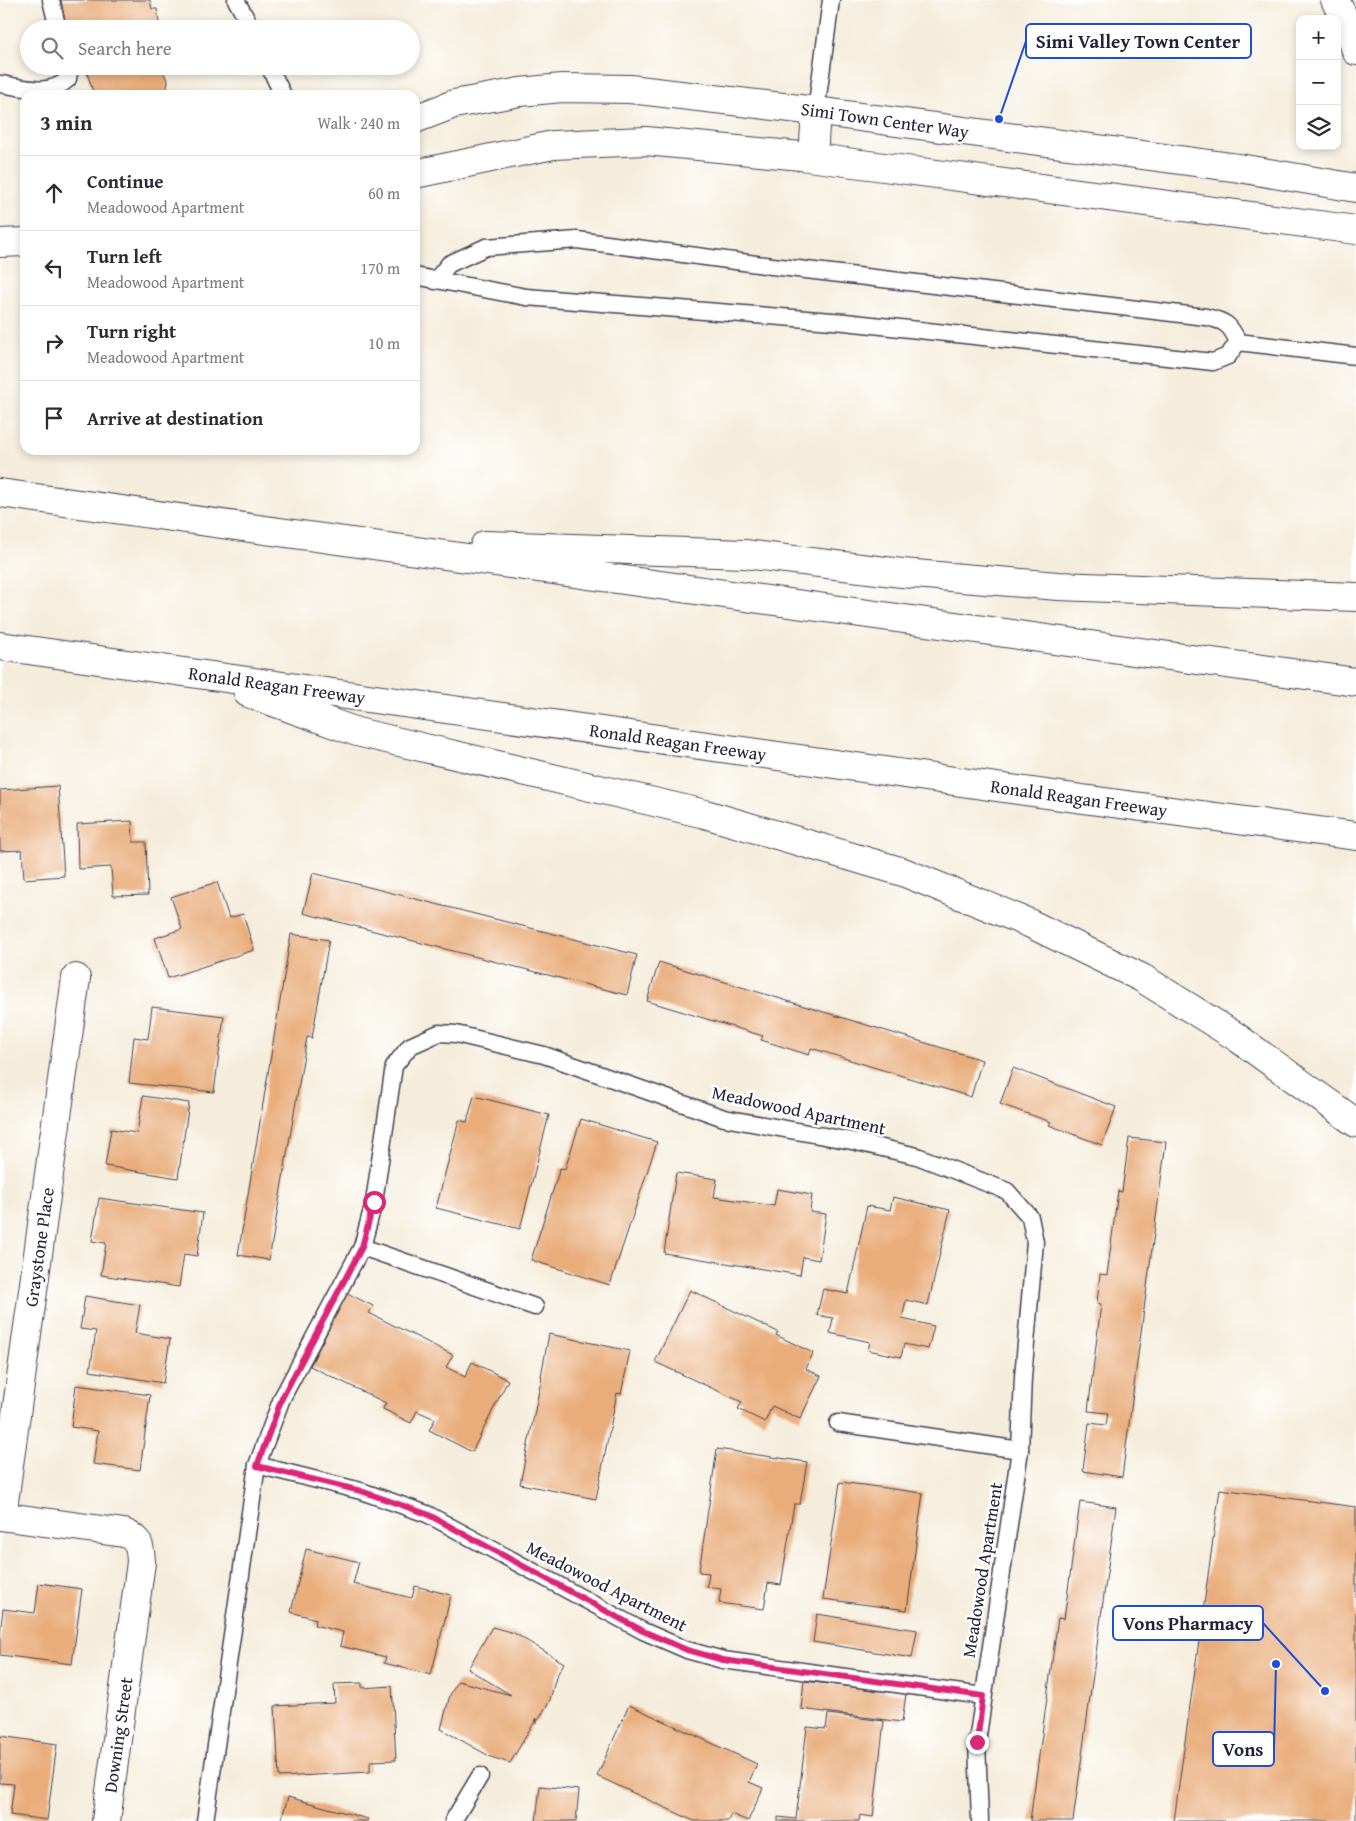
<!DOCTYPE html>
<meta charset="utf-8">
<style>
:root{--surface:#fff;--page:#f7f7f7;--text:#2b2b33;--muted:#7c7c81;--line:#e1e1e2}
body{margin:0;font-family:"Gentium Book Plus",serif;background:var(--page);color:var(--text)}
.controls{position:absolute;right:15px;top:15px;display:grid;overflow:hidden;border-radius:10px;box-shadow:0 2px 8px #0003}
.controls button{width:45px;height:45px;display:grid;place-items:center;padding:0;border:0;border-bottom:1px solid var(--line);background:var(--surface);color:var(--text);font:25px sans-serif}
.stop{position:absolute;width:15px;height:15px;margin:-11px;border:4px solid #db2777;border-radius:50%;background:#fff}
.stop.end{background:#db2777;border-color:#fff;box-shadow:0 1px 5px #0008}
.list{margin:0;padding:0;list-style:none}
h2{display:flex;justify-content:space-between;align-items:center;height:65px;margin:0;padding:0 20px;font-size:21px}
h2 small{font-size:16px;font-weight:400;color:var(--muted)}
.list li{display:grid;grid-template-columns:32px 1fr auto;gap:15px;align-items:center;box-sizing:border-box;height:75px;padding:0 20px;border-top:1px solid var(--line)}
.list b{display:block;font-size:19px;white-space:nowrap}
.list p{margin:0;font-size:16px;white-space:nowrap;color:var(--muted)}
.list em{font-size:16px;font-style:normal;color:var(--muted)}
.icon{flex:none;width:28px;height:28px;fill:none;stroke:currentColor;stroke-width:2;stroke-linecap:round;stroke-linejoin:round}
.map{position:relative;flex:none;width:1356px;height:1821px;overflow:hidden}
.search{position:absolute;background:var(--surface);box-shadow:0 2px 8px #0003;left:20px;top:20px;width:400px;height:55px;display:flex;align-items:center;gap:12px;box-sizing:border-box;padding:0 18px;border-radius:28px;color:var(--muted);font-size:19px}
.panel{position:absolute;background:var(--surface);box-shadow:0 2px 8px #0003;left:20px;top:90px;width:400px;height:365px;border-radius:15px}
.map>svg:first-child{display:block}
</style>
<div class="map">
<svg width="1356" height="1821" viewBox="0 0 1356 1821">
<rect width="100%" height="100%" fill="#fff"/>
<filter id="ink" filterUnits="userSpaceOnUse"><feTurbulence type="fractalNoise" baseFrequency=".02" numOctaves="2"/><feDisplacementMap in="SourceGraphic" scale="10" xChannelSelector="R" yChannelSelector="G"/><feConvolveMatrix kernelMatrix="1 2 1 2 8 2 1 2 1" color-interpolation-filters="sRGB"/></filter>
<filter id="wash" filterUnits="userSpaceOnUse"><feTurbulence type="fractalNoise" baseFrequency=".0096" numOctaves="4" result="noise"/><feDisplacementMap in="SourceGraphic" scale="20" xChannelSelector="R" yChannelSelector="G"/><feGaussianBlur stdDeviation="1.12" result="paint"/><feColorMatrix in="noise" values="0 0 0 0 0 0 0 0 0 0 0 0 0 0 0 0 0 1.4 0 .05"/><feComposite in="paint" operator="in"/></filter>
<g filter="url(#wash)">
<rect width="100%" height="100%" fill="#f5eddb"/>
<g id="blocks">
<g fill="#e9ad7b">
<polygon points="61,0 150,0 152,9 157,9 160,29 47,29 65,23"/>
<polygon points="85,66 162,66 164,74 168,81 166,94 94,95"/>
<polygon points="58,786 64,876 24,879 22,850 0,851 0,790"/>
<polygon points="132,821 133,842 146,842 148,895 113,896 111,867 78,869 77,824"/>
<polygon points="313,873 637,955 627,995 303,913"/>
<polygon points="217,882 229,918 243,914 254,950 168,978 155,938 182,929 171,897"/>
<polygon points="291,934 329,940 312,1038 307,1037 269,1260 238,1255"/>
<polygon points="659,962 982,1060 971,1097 811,1048 809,1055 761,1040 763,1036 647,1001"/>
<polygon points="152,1007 224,1016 214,1092 129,1083 134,1037 148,1039"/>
<polygon points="1013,1068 1116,1107 1102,1145 1049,1125 1051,1122 1000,1104"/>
<polygon points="143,1096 189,1103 178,1178 105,1166 111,1129 137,1133"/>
<polygon points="474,1096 549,1115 520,1229 436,1208 459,1120 467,1122"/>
<polygon points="581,1119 657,1142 610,1285 531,1260 560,1168 565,1169"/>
<polygon points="1129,1138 1166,1142 1122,1477 1083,1471 1089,1423 1106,1425 1108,1413 1088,1411 1101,1304 1097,1303 1100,1274 1107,1275 1118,1191 1122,1192"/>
<polygon points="676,1173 717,1179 714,1197 774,1206 777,1189 812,1195 810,1212 826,1214 819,1260 803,1257 800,1275 664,1253"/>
<polygon points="893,1197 950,1210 928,1305 906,1300 902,1319 934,1326 928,1349 904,1344 901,1357 868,1350 870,1342 830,1333 833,1318 817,1315 823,1289 848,1294 867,1206 890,1210"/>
<polygon points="99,1198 203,1213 197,1256 184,1254 179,1287 101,1275 106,1243 92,1241"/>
<polygon points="690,1290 778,1332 776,1335 813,1353 806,1369 821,1376 800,1419 772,1406 765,1422 738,1409 742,1402 655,1362"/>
<polygon points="347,1293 373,1306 369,1313 453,1355 446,1367 465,1377 472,1362 508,1380 472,1452 429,1430 435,1419 417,1411 411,1423 383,1409 386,1403 310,1366"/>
<polygon points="85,1296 140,1305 135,1333 170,1339 163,1383 90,1371 96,1331 80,1329"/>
<polygon points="549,1334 630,1351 621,1394 617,1393 596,1499 520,1484 542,1376 541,1376"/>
<polygon points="76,1385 150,1395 140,1470 93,1464 98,1431 71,1427"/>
<polygon points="717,1449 807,1462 800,1504 794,1504 781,1585 768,1583 764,1609 719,1603 721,1589 707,1587 709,1573 699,1572"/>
<polygon points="840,1482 923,1493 907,1610 823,1599"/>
<polygon points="1220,1489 1356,1507 1356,1821 1174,1821"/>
<polygon points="1080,1502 1116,1507 1073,1821 1030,1821 1058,1618 1064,1619"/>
<polygon points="306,1549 359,1562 353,1584 412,1598 415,1586 451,1595 431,1675 384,1663 386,1657 340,1646 343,1632 314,1625 316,1619 291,1612"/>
<polygon points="39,1583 82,1589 72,1664 0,1655 0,1633 3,1609 35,1613"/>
<polygon points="817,1614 917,1630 912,1658 813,1642"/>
<polygon points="492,1627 514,1633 564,1663 556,1677 550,1700 536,1724 537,1718 510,1763 491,1757 441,1729 450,1695 458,1681 511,1695 468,1669"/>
<polygon points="804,1681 906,1694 902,1722 801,1709"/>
<polygon points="362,1683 362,1688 392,1686 396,1760 370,1761 370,1772 279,1777 275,1706 335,1703 334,1684"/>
<polygon points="629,1705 757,1764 749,1782 763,1788 748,1821 731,1814 728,1821 694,1821 597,1776"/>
<polygon points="828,1714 884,1721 873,1817 860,1815 859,1821 778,1821 778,1817 796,1819 807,1727 826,1729"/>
<polygon points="0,1736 57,1744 47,1820 10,1815 14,1784 0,1783"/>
<polygon points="540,1786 579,1790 576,1821 536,1821"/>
<polygon points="288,1797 368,1819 367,1821 281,1821"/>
</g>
</g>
</g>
<g filter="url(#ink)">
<use href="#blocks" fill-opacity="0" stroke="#424053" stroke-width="1"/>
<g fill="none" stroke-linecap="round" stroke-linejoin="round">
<g stroke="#424053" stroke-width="19">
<g id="lane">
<polyline points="51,0 57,25"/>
<polyline points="236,0 252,29"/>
<polyline points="269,66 283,95"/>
<path d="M0,84C22,87 50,97 68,79L69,73L67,66"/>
<polyline points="816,111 831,0"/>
<polyline points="415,276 526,297 845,322 1213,362 1228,356 1238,342"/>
<path d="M435,281L449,264L486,247L577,240L772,266L1206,317C1225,321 1230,324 1238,342"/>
<polyline points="1238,342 1356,356"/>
<polyline points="362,1247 535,1307"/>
<polyline points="838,1423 1020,1450"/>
<polyline points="257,1465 361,1491 427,1514 643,1631 687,1650 723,1660 983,1696"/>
<polyline points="205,1821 257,1465 282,1398 362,1247 374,1202 394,1066 410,1046 439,1033 456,1034 544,1055 724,1118 852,1141 917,1156 1007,1191 1030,1217 1035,1242 1023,1377 1020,1450 977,1742 980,1821"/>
<polyline points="453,1821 480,1776"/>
</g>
</g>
<g stroke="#424053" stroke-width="30">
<g id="street">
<polyline points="1335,0 1349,28 1356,51"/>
<path d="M0,1516L124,1533C140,1539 140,1546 141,1562L106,1821"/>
<polyline points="2,1516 76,978"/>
</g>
</g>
<g stroke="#424053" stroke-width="30">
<g id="secondary">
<polyline points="415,119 454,104 520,92 562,88 630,89 808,110 1239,168 1356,188"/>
<polyline points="813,157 816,111"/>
<polyline points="415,174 553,145 646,141 801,156 1356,230"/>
<polyline points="0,243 25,242"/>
</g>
</g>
<g stroke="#424053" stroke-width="30">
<g id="highway">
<polyline points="0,493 1356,682"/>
<polyline points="485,545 745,554 902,573 1058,586 1356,597"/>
<polyline points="0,646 1075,798 1356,836"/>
<polyline points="248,693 357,732 705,814 903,872 1029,923 1142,978 1235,1036 1356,1123"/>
</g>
</g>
<use href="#lane" stroke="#fff" stroke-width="16"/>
<use href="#street" stroke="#fff" stroke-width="28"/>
<use href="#secondary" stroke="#fff" stroke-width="28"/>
<use href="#highway" stroke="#fff" stroke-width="28"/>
</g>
</g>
<g fill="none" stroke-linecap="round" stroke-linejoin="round" filter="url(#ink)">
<polyline stroke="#db2777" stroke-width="6" points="374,1202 362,1247 282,1398 257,1466 361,1491 427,1514 643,1631 687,1650 723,1660 983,1696 977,1742"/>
</g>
<g text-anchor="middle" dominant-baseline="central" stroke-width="5" stroke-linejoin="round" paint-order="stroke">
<g font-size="18" fill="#22223b" stroke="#fff">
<text transform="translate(885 120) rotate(8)">Simi Town Center Way</text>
<text transform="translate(277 685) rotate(8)">Ronald Reagan Freeway</text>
<text transform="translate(678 742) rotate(8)">Ronald Reagan Freeway</text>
<text transform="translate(1079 798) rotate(8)">Ronald Reagan Freeway</text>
<text transform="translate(799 1110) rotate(12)">Meadowood Apartment</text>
<text transform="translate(39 1247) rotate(-82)">Graystone Place</text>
<text transform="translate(982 1570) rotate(-81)">Meadowood Apartment</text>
<text transform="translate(607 1586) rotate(27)">Meadowood Apartment</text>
<text transform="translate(118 1735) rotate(-82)">Downing Street</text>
</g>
</g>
<path fill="none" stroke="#1d4ed8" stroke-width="2" d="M999 119L1026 41M1325 1691L1263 1623M1276 1664L1274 1749"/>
<g fill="#1d4ed8" stroke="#fff" stroke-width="2">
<circle cx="999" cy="119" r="5"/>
<circle cx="1325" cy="1691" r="5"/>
<circle cx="1276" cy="1664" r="5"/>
</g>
<g fill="#fff" stroke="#1d4ed8" stroke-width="2">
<rect x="1026" y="24" width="225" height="34" rx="5"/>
<rect x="1113" y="1606" width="150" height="34" rx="5"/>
<rect x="1213" y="1732" width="61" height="34" rx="5"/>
</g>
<g font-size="19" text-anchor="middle" font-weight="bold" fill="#22223b">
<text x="1138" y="48">Simi Valley Town Center</text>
<text x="1188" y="1630">Vons Pharmacy</text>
<text x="1243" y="1756">Vons</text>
</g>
</svg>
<div class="controls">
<button>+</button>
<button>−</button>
<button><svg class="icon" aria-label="layers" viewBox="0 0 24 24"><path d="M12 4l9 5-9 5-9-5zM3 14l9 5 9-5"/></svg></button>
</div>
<div class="stop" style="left:374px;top:1202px"></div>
<div class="stop end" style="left:977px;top:1742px"></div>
<div class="search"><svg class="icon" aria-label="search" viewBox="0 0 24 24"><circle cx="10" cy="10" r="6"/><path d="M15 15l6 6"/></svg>Search here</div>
<section class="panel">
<h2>3 min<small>Walk · 240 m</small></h2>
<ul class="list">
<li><svg class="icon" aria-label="ahead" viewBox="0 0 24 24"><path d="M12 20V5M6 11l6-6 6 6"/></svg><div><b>Continue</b><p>Meadowood Apartment</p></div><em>60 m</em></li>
<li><svg class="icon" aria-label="left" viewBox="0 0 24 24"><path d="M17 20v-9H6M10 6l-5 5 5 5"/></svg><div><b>Turn left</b><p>Meadowood Apartment</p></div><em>170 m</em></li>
<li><svg class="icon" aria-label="right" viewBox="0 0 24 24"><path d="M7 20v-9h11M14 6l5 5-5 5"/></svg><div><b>Turn right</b><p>Meadowood Apartment</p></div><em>10 m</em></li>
<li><svg class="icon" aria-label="arrive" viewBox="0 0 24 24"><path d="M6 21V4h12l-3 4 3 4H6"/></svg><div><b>Arrive at destination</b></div></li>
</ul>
</section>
</div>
